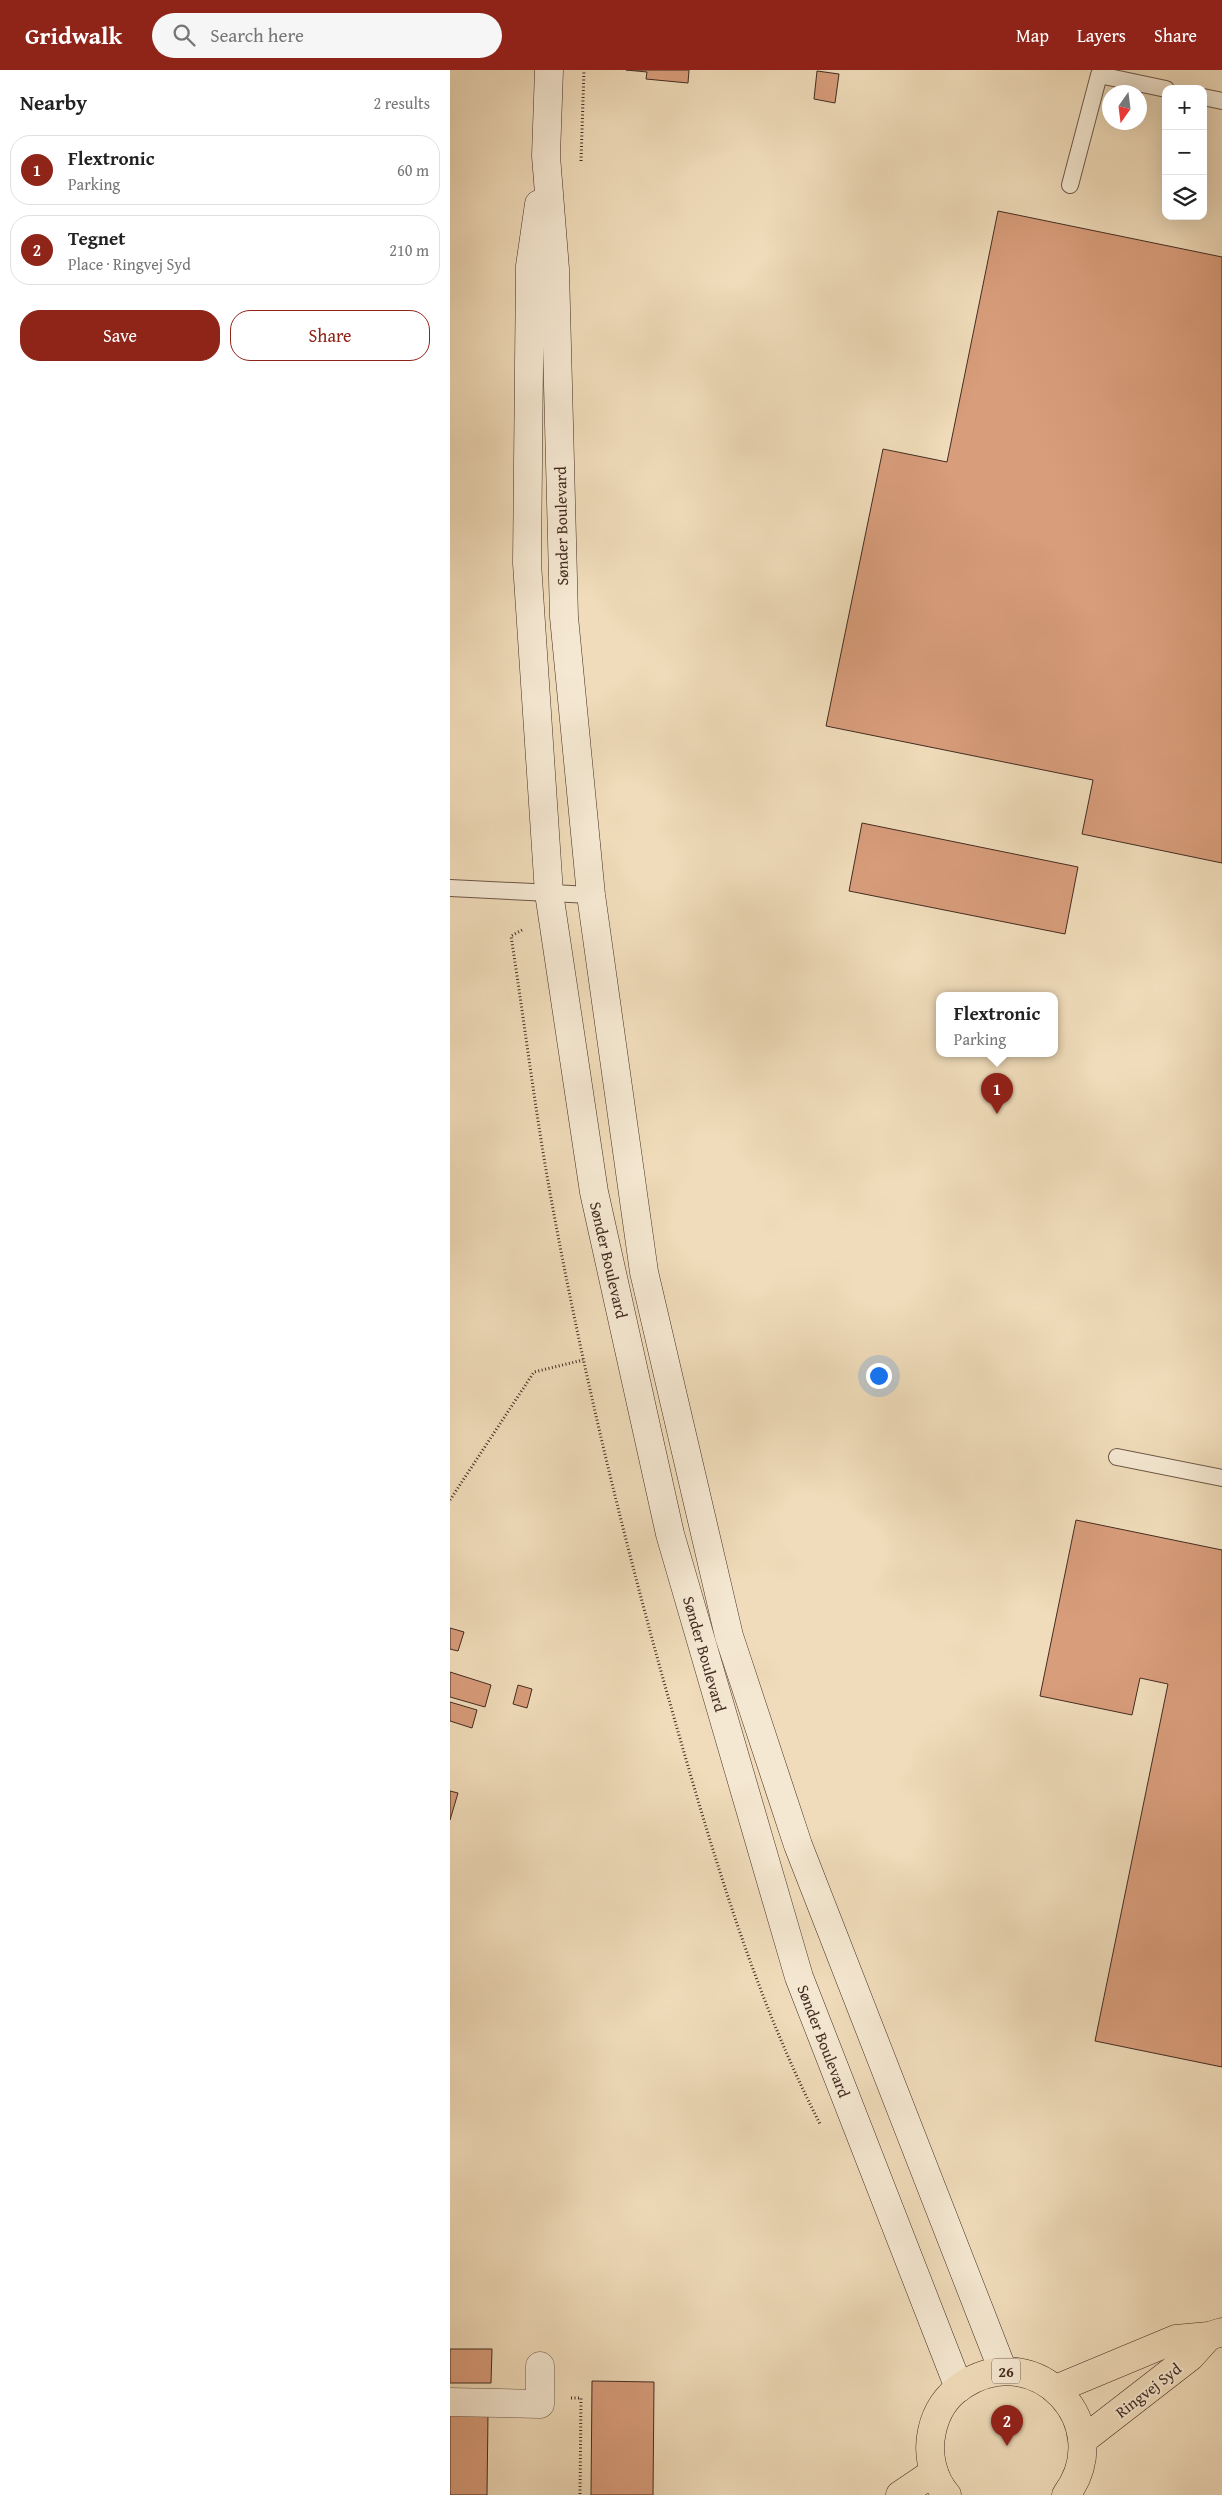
<!DOCTYPE html>
<meta charset="utf-8">
<style>
:root{--surface:#fff;--page:#f6f6f6;--text:#222;--muted:#767676;--line:#e0e0e0;--accent:#8f2418}
body{margin:0;font-family:"Gentium Book Plus",serif;background:var(--page);color:var(--text)}
.controls{position:absolute;right:15px;top:15px;display:grid;overflow:hidden;border-radius:10px;box-shadow:0 5px 20px #0002}
.controls button{width:45px;height:45px;display:grid;place-items:center;padding:0;border:0;border-bottom:1px solid var(--line);background:var(--surface);color:var(--text);font:25px sans-serif}
.compass{position:absolute;left:652px;top:15px;width:45px;height:45px;border-radius:50%;background:var(--surface);box-shadow:0 5px 20px #0002;rotate:194deg}
.you{position:absolute;left:428px;top:1305px;width:18px;height:18px;margin:-12px;border:4px solid #fff;border-radius:50%;background:#1a73e8;box-shadow:0 0 0 8px #1a73e833}
.badge{display:grid;place-items:center;width:32px;height:32px;border-radius:50%;background:var(--accent);color:#fff;font-size:16px;font-weight:700}
.pin{position:absolute;translate:-50% -41px;filter:drop-shadow(0 1px 2px #0008)}
.pin::after{content:'';position:absolute;top:26px;width:18px;height:15px;background:inherit;clip-path:polygon(0 0,100% 0,50% 100%)}
.popup{position:absolute;left:486px;top:922px;width:122px;height:65px;box-sizing:border-box;display:grid;place-content:center;border-radius:10px;background:var(--surface);filter:drop-shadow(0 1px 4px #0005);font-size:16px;white-space:nowrap;color:var(--muted)}
.popup b{font-size:19px;color:var(--text)}
.popup::after{content:'';position:absolute;left:50%;top:100%;margin-left:-10px;border:10px solid transparent;border-top-color:var(--surface)}
.list{margin:0;padding:0;list-style:none}
h2{display:flex;justify-content:space-between;align-items:center;height:65px;margin:0;padding:0 20px;font-size:21px}
h2 small{font-size:16px;font-weight:400;color:var(--muted)}
.list li{display:grid;grid-template-columns:32px 1fr auto;gap:15px;align-items:center;box-sizing:border-box;height:70px;margin:0 10px 10px;padding:0 10px;border:1px solid var(--line);border-radius:20px}
.list b{display:block;font-size:19px;white-space:nowrap}
.list p{margin:0;font-size:16px;white-space:nowrap;color:var(--muted)}
.list em{font-size:16px;font-style:normal;color:var(--muted)}
.actions{display:flex;gap:10px;padding:15px 20px}
.actions a{flex:1;padding:11px 0;border:1px solid var(--accent);border-radius:20px;text-align:center;font-size:18px;color:var(--accent)}
.actions .main{background:var(--accent);color:#fff}
.icon{flex:none;width:28px;height:28px;fill:none;stroke:currentColor;stroke-width:2;stroke-linecap:round;stroke-linejoin:round}
.map{position:relative;flex:none;width:772px;height:2425px;overflow:hidden}
header{display:flex;align-items:center;gap:30px;box-sizing:border-box;height:70px;padding:0 25px;background:var(--accent);color:#fff}
header strong{font-size:24px}
nav{display:flex;gap:28px;margin-inline-start:auto;font-size:18px}
.search{width:350px;height:45px;background:var(--page);display:flex;align-items:center;gap:12px;box-sizing:border-box;padding:0 18px;border-radius:28px;color:var(--muted);font-size:19px}
main{display:flex}
aside{flex:1;background:var(--surface)}
.map>svg:first-child{display:block}
</style>
<header>
<strong>Gridwalk</strong>
<div class="search"><svg class="icon" aria-label="search" viewBox="0 0 24 24"><circle cx="10" cy="10" r="6"/><path d="M15 15l6 6"/></svg>Search here</div>
<nav><a>Map</a><a>Layers</a><a>Share</a></nav>
</header>
<main>
<aside>
<h2>Nearby<small>2 results</small></h2>
<ul class="list">
<li><span class="badge">1</span><div><b>Flextronic</b><p>Parking</p></div><em>60 m</em></li>
<li><span class="badge">2</span><div><b>Tegnet</b><p>Place · Ringvej Syd</p></div><em>210 m</em></li>
</ul>
<div class="actions"><a class="main">Save</a><a>Share</a></div>
</aside>
<div class="map">
<svg width="772" height="2425" viewBox="0 0 772 2425">
<rect width="100%" height="100%" fill="#f0dcba"/>
<filter id="stains"><feTurbulence type="fractalNoise" baseFrequency=".004" numOctaves="4"/><feColorMatrix values="0 0 0 0 .2 0 0 0 0 .09 0 0 0 0 .02 0 0 0 .5 -.17"/></filter>
<radialGradient id="worn" r=".72"><stop offset=".6" stop-color="#630" stop-opacity="0"/><stop offset="1" stop-color="#630" stop-opacity=".3"/></radialGradient>
<g fill="#d89d7b" stroke="#432c22">
<polygon points="176,0 239,0 238,13 196,9 197,2"/>
<polygon points="367,1 389,4 385,33 364,29"/>
<polygon points="548,141 772,187 772,793 632,764 643,710 376,656 433,379 497,392"/>
<polygon points="412,753 628,797 615,864 399,821"/>
<polygon points="626,1450 772,1480 772,1997 645,1971 718,1614 690,1608 682,1645 590,1626"/>
<polygon points="0,1558 14,1562 8,1581 0,1579"/>
<polygon points="0,1602 41,1615 35,1637 0,1627"/>
<polygon points="68,1615 82,1619 77,1638 63,1634"/>
<polygon points="0,1632 27,1640 22,1658 0,1651"/>
<polygon points="0,1721 8,1723 0,1750"/>
<polygon points="0,2279 42,2279 41,2313 0,2313"/>
<polygon points="142,2311 204,2312 203,2425 141,2425"/>
<polygon points="0,2343 38,2343 37,2425 0,2425"/>
</g>
<g fill="none" stroke-linecap="round" stroke-linejoin="round">
<g stroke="#6e5848" stroke-width="18">
<g id="lane">
<polyline points="753,27 772,31"/>
<polyline points="620,115 649,5 716,19"/>
<polyline points="0,818 141,825"/>
<polyline points="667,1387 772,1408"/>
</g>
</g>
<g stroke="#6e5848" stroke-width="29">
<polyline id="street" points="0,2332 90,2334 90,2296"/>
</g>
<g stroke="#432c22" stroke-width="29">
<g id="secondary">
<polyline points="99,0 96,86 105,199 114,547 141,825 194,1202 279,1566 348,1775 553,2301"/>
<polyline points="89,134 80,196 77,493 99,823 144,1122 220,1464 349,1907 509,2318"/>
</g>
</g>
<g stroke="#432c22" stroke-width="29">
<g id="primary">
<polyline points="606,2319 726,2269 759,2266 772,2262"/>
<polyline points="633,2370 740,2287 759,2266"/>
<polyline points="450,2425 484,2402"/>
<path d="M497,2425C482,2408 477,2383 482,2361C486,2342 497,2325 513,2315C587,2267 668,2355 616,2425"/>
</g>
</g>
<g stroke="#432c22" stroke-width="3" stroke-dasharray="1 2.5" stroke-linecap="butt">
<polyline points="131,91 134,0"/>
<path d="M72,860L61,866C74,949 84,1033 99,1117C132,1301 177,1484 229,1665C267,1797 307,1931 370,2054"/>
<polyline points="0,1430 84,1302 133,1290"/>
<polyline points="121,2328 131,2328 130,2425"/>
</g>
<use href="#lane" stroke="#f5e8d2" stroke-width="16"/>
<use href="#street" stroke="#f5e8d2" stroke-width="28"/>
<use href="#secondary" stroke="#f5e8d2" stroke-width="28"/>
<use href="#primary" stroke="#f0dcba" stroke-width="28"/>
</g>
<g text-anchor="middle" dominant-baseline="central" stroke-width="4" stroke-linejoin="round" paint-order="stroke">
<rect fill="#f5e8d2" stroke="#786457" stroke-width="1" x="542" y="2288.5" width="28" height="25" rx="4"/>
<g font-size="15" font-weight="bold" fill="#432c22">
<text x="556" y="2301">26</text>
</g>
<g font-size="16" fill="#432c22" stroke="#f5e8d2">
<text transform="translate(111 456) rotate(-91)">Sønder Boulevard</text>
<text transform="translate(159 1190) rotate(77)">Sønder Boulevard</text>
<text transform="translate(255 1584) rotate(74)">Sønder Boulevard</text>
<text transform="translate(374 1971) rotate(69)">Sønder Boulevard</text>
<text transform="translate(698 2320) rotate(-38)">Ringvej Syd</text>
</g>
</g>
<rect width="100%" height="100%" filter="url(#stains)"/>
<rect width="100%" height="100%" fill="url(#worn)"/>
</svg>
<div class="controls">
<button>+</button>
<button>−</button>
<button><svg class="icon" aria-label="layers" viewBox="0 0 24 24"><path d="M12 4l9 5-9 5-9-5zM3 14l9 5 9-5"/></svg></button>
</div>
<svg class="compass" viewBox="-18 -18 36 36"><path d="M0-13l5 13h-10z" fill="#e53935"/><path d="M0 13l5-13h-10z" fill="#767676"/></svg>
<div class="you"></div>
<div class="pin badge" style="left:547px;top:1044px">1</div>
<div class="popup"><b>Flextronic</b>Parking</div>
<div class="pin badge" style="left:557px;top:2376px">2</div>
</div>
</main>
